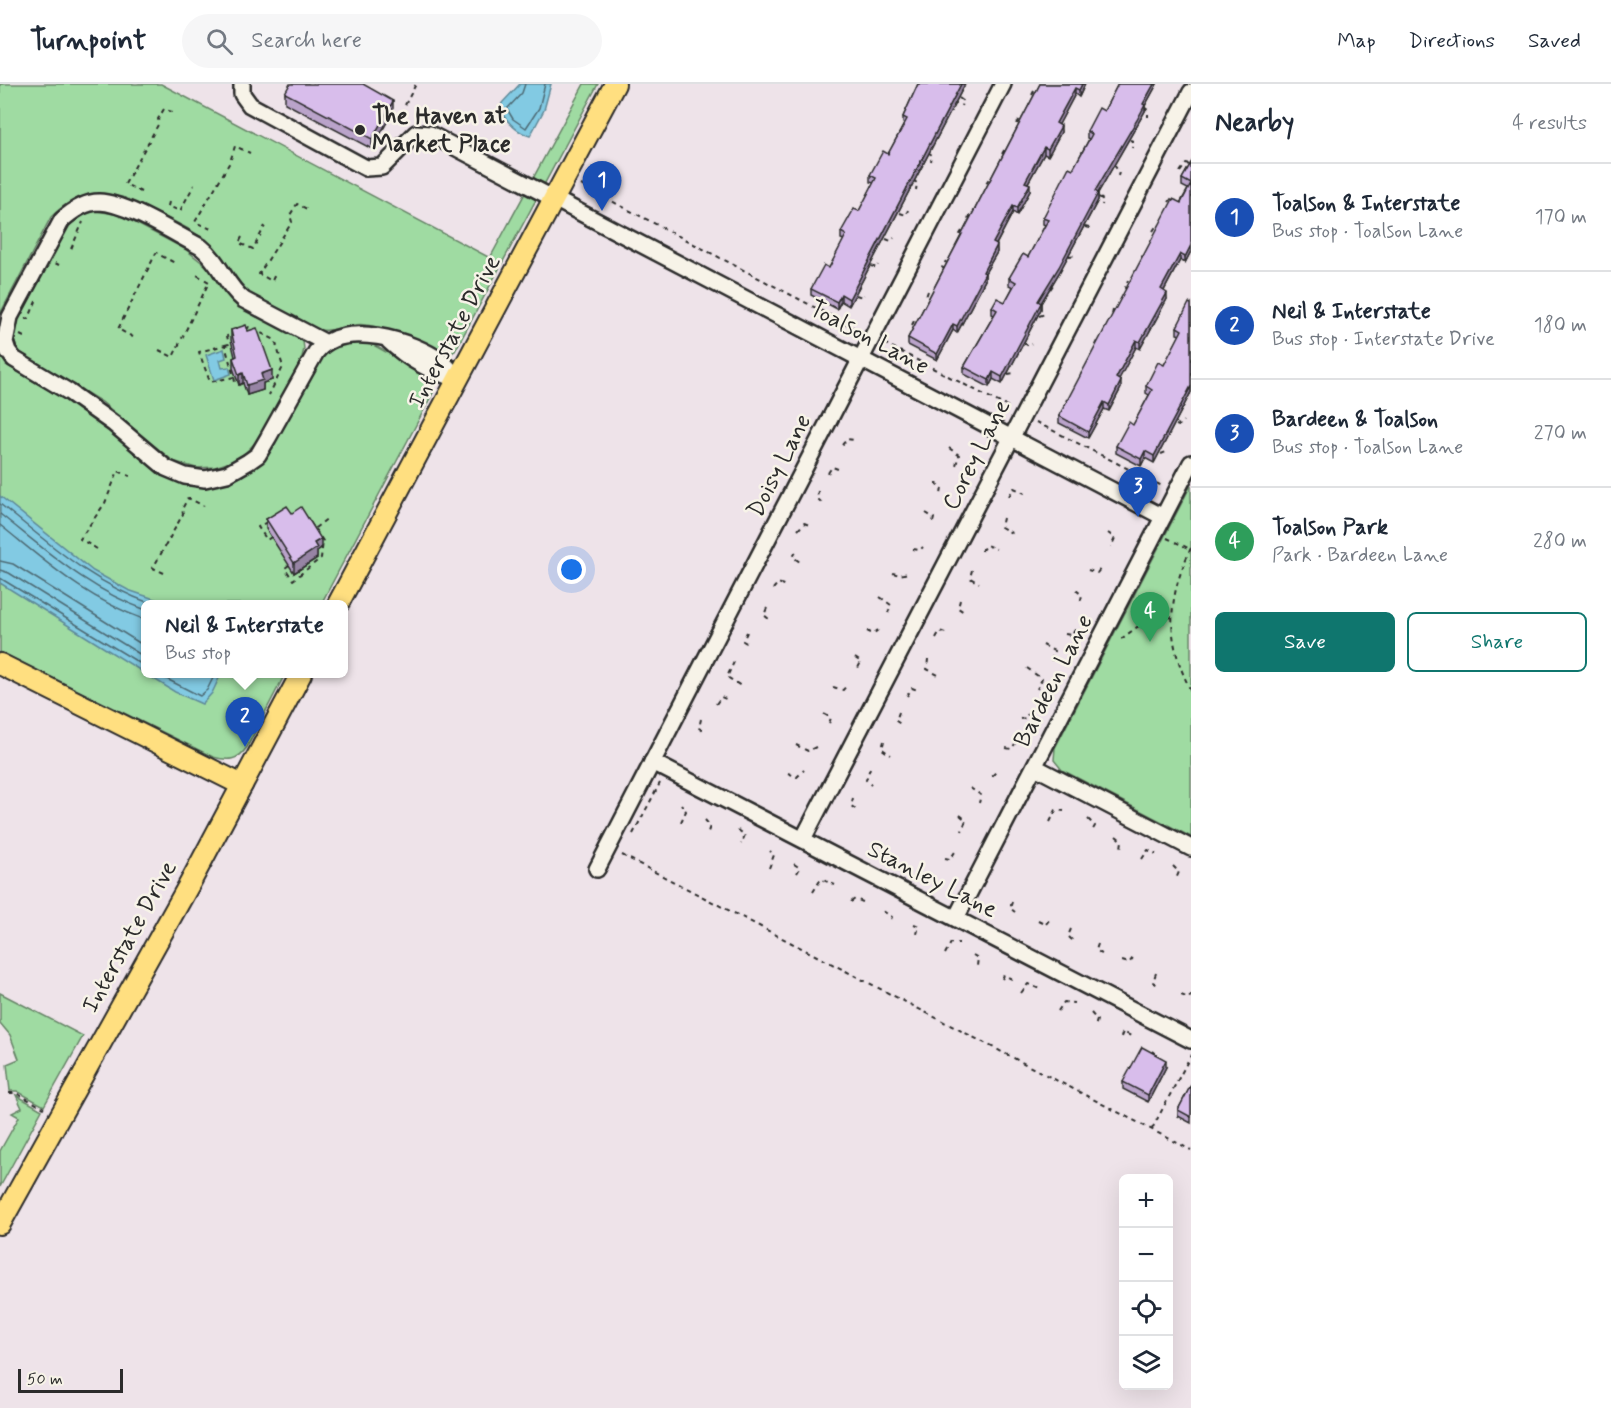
<!DOCTYPE html>
<meta charset="utf-8">
<style>
:root{--surface:#fff;--page:#f6f6f7;--text:#1f2937;--muted:#747a83;--line:#e0e1e3;--accent:#0f766e}
body{margin:0;font-family:Mynerve,sans-serif;background:var(--page);color:var(--text)}
.controls{position:absolute;right:18px;bottom:18px;display:grid;overflow:hidden;border-radius:9px;box-shadow:0 6px 24px #0002}
.controls button{width:54px;height:54px;display:grid;place-items:center;padding:0;border:0;border-bottom:2px solid var(--line);background:var(--surface);color:var(--text);font:30px sans-serif}
.scale{position:absolute;left:18px;bottom:15px;width:105px;box-sizing:border-box;padding-left:6px;border:3px solid #2b2b2b;border-top:0;font-size:16px;line-height:21px;white-space:nowrap;color:#2b2b2b;-webkit-text-stroke:4px #f7f3e8;paint-order:stroke}
.you{position:absolute;left:572px;top:486px;width:21px;height:21px;margin:-15px;border:4px solid #fff;border-radius:50%;background:#1a73e8;box-shadow:0 0 0 9px #1a73e833}
.badge{display:grid;place-items:center;width:39px;height:39px;border-radius:50%;background:var(--accent);color:#fff;font-size:20px;font-weight:700}
.pin{position:absolute;translate:-50% -50px;filter:drop-shadow(0 2px 3px #0008)}
.pin::after{content:'';position:absolute;top:32px;width:21px;height:18px;background:inherit;clip-path:polygon(0 0,100% 0,50% 100%)}
.popup{position:absolute;left:141px;top:516px;width:207px;height:78px;box-sizing:border-box;display:grid;place-content:center;border-radius:9px;background:var(--surface);filter:drop-shadow(0 2px 4px #0005);font-size:20px;white-space:nowrap;color:var(--muted)}
.popup b{font-size:22px;color:var(--text)}
.popup::after{content:'';position:absolute;left:50%;top:100%;margin-left:-12px;border:12px solid transparent;border-top-color:var(--surface)}
.list{margin:0;padding:0;list-style:none}
h2{display:flex;justify-content:space-between;align-items:center;height:78px;margin:0;padding:0 24px;font-size:26px}
h2 small{font-size:20px;font-weight:400;color:var(--muted)}
.list li{display:grid;grid-template-columns:39px 1fr auto;gap:18px;align-items:center;box-sizing:border-box;height:108px;padding:0 24px;border-top:2px solid var(--line)}
.list b{display:block;font-size:22px;white-space:nowrap}
.list p{margin:0;font-size:20px;white-space:nowrap;color:var(--muted)}
.list em{font-size:20px;font-style:normal;color:var(--muted)}
.actions{display:flex;gap:12px;padding:18px 24px}
.actions a{flex:1;padding:14px 0;border:2px solid var(--accent);border-radius:9px;text-align:center;font-size:21px;color:var(--accent)}
.actions .main{background:var(--accent);color:#fff}
.icon{flex:none;width:33px;height:33px;fill:none;stroke:currentColor;stroke-width:2;stroke-linecap:round;stroke-linejoin:round}
.map{position:relative;flex:none;width:1191px;height:1324px;overflow:hidden}
header{display:flex;align-items:center;gap:36px;box-sizing:border-box;height:84px;padding:0 30px;background:var(--surface);border-bottom:2px solid var(--line)}
header strong{font-size:28px}
nav{display:flex;gap:33px;margin-inline-start:auto;font-size:21px}
.search{width:420px;height:54px;background:var(--page);display:flex;align-items:center;gap:15px;box-sizing:border-box;padding:0 21px;border-radius:33px;color:var(--muted);font-size:22px}
main{display:flex}
aside{flex:1;background:var(--surface)}
.map>svg:first-child{display:block}
</style>
<header>
<strong>Turnpoint</strong>
<div class="search"><svg class="icon" aria-label="search" viewBox="0 0 24 24"><circle cx="10" cy="10" r="6"/><path d="M15 15l6 6"/></svg>Search here</div>
<nav><a>Map</a><a>Directions</a><a>Saved</a></nav>
</header>
<main>
<div class="map">
<svg width="1191" height="1324" viewBox="0 0 1191 1324">
<rect width="100%" height="100%" fill="#eee3e9"/>
<filter id="ink" filterUnits="userSpaceOnUse"><feTurbulence type="fractalNoise" baseFrequency=".0167" numOctaves="2"/><feDisplacementMap in="SourceGraphic" scale="12" xChannelSelector="R" yChannelSelector="G"/><feConvolveMatrix kernelMatrix="1 2 1 2 8 2 1 2 1" color-interpolation-filters="sRGB"/></filter>
<g filter="url(#ink)">
<g fill="#9fdba2" stroke="#658366" stroke-width="1.5">
<path d="M0,0H161L490,174L584,0H598L455,267L446,272C421,262 393,244 366,241C347,238 332,250 315,245C292,233 262,222 243,204C231,192 225,175 213,163C199,149 181,141 163,132C121,111 89,94 51,133L0,230Z"/>
<path d="M97,127L120,131L185,165L210,185L232,216L303,257L304,265L301,277L257,357L246,368L233,377L215,383L196,384L173,377L102,318L19,268C12,258 12,251 16,240L66,144L86,129Z"/>
<path d="M368,258L431,293L434,307L321,520H146V590H285L247,663C238,677 228,677 213,673L0,568V270L6,281L61,313L107,344L168,394L190,402H209L241,393L264,374L322,271L342,259Z"/>
<polygon points="1191,401 1191,753 1062,686 1054,676 1055,664"/>
<polygon points="0,909 83,952 44,1022 17,1007 10,1007 7,980 19,975 10,951 0,939"/>
<polygon points="16,1011 42,1026 0,1103 0,1067 19,1033 12,1029 22,1024"/>
</g>
<g fill="#82cae3" stroke="#5f8a99" stroke-width="1.5">
<path d="M520,0H551L544,26L530,52C516,48 508,38 500,27L502,19Z"/>
<polygon points="224,265 226,274 220,276 222,284 229,283 231,290 214,296 206,271"/>
<polygon points="0,412 93,487 128,506 169,520 146,520 146,590 221,590 212,609 202,620 175,608 0,499"/>
</g>
<g fill="none" stroke-linecap="round" stroke-linejoin="round">
<g stroke="#4e6b75" stroke-width="1.5">
<polyline points="525,0 522,9 507,25 513,35 526,44 539,24 545,0"/>
<path d="M0,420C50,460 90,498 152,520"/>
<path d="M0,430C47,467 89,506 146,526"/>
<path d="M0,441C50,481 85,514 146,536"/>
<polyline points="0,477 13,480 146,563"/>
<polyline points="0,486 9,489 146,574"/>
<polyline points="0,494 146,583"/>
<polyline points="157,590 200,612 207,606 215,590"/>
</g>
<g stroke="#2b2b2b" stroke-width="20">
<g id="minor">
<polyline points="242,0 242,10 250,21 366,84 382,83 416,49 430,50 1163,433"/>
<path d="M389,257C409,276 431,288 458,295"/>
<path d="M324,258L244,216C226,202 220,178 201,163C175,150 128,119 99,118C85,118 72,127 62,136L10,233L5,258L8,267L14,275L69,308L114,340L166,384L185,392L205,395L227,390L248,378L258,371L268,354L316,268C342,235 413,256 442,278C448,282 453,290 458,295"/>
<polyline points="652,678 1191,956"/>
<polyline points="1035,683 1191,764"/>
<polyline points="803,755 1191,8"/>
<polyline points="597,785 1003,0"/>
<polyline points="956,834 1191,379"/>
</g>
</g>
<g stroke="#2b2b2b" stroke-width="24">
<g id="major">
<polyline points="338,520 615,0"/>
<polyline points="0,580 242,701"/>
<polyline points="0,1140 190,799 301,590"/>
</g>
</g>
<g stroke="#2b2b2b" stroke-width="2" stroke-dasharray="4.5 4.5" stroke-linecap="butt">
<polyline points="1032,11 1035,5 1039,5"/>
<polyline points="959,14 963,17 961,22"/>
<polyline points="405,21 416,0"/>
<polyline points="1144,23 1148,26 1148,33"/>
<polyline points="1017,40 1021,33 1025,35"/>
<polyline points="1130,56 1133,57 1132,64"/>
<polyline points="928,68 932,71 931,77"/>
<polyline points="1002,70 1006,63 1009,64"/>
<polyline points="1114,81 1119,88 1118,92"/>
<polyline points="1180,88 1186,80 1191,81"/>
<polyline points="913,96 917,99 916,106"/>
<polyline points="986,99 990,93 994,94"/>
<polyline points="581,101 860,247"/>
<polyline points="141,108 125,100 159,39 158,35 164,25 172,28"/>
<polyline points="1099,113 1103,116 1102,121"/>
<polyline points="169,118 168,122 180,127 194,101"/>
<polyline points="1169,118 1172,114 1176,116"/>
<polyline points="900,129 906,131 908,126"/>
<polyline points="968,135 973,128"/>
<polyline points="1085,143 1089,144 1091,141"/>
<polyline points="211,145 195,138 230,78 235,62 250,69"/>
<polyline points="962,147 959,152 963,154"/>
<polyline points="1153,147 1157,141 1162,142"/>
<polyline points="242,153 239,159 253,165 265,142"/>
<polyline points="886,155 891,157 894,154"/>
<polyline points="71,165 83,138"/>
<polyline points="1069,172 1077,171"/>
<polyline points="1142,176 1142,168"/>
<polyline points="55,179 63,183"/>
<polyline points="871,182 877,184 878,181"/>
<polyline points="945,186 942,183 946,177"/>
<polyline points="274,192 272,197 259,190 292,138 290,131 297,120 307,125"/>
<polyline points="1127,206 1125,204 1128,196"/>
<polyline points="928,207 926,213 930,216"/>
<polyline points="1044,209 1047,210 1053,201"/>
<polyline points="856,211 862,213 864,211"/>
<polyline points="1113,226 1112,231 1114,232"/>
<polyline points="1039,232 1045,230"/>
<polyline points="25,235 29,234 37,215"/>
<polyline points="914,237 911,243 914,246"/>
<polyline points="246,246 249,243 275,256 283,283 269,311"/>
<polyline points="20,251 26,254"/>
<polyline points="133,253 118,245 156,169 175,179"/>
<polyline points="1097,257 1095,261 1097,264"/>
<polyline points="884,259 1010,324"/>
<polyline points="1024,259 1029,262 1032,260"/>
<polyline points="225,261 229,260 227,252 232,251"/>
<polyline points="159,266 173,273 209,198 195,190"/>
<polyline points="1008,290 1015,289"/>
<polyline points="234,293 210,298 199,268 225,261 234,293 235,298"/>
<polyline points="1081,293 1082,286"/>
<polyline points="1190,310 1191,310"/>
<polyline points="1067,324 1064,322 1067,315"/>
<polyline points="1036,338 1162,402"/>
<polyline points="1176,341 1179,342 1183,337"/>
<polyline points="842,361 847,355 854,356"/>
<polyline points="949,364 959,371 956,381"/>
<polyline points="1161,370 1169,367"/>
<polyline points="828,389 832,383 841,386"/>
<polyline points="936,399 942,403 941,411"/>
<polyline points="818,407 817,414 822,419"/>
<polyline points="1009,412 1014,404 1025,409"/>
<polyline points="926,429 934,434 932,442"/>
<polyline points="1003,434 1001,443 1013,450"/>
<polyline points="267,438 258,443 267,456 271,453"/>
<polyline points="315,444 328,434"/>
<polyline points="798,446 804,439 812,442"/>
<polyline points="1108,449 1115,454 1111,463"/>
<polyline points="1167,454 1190,465"/>
<path d="M1191,464C1167,514 1165,556 1191,607"/>
<polyline points="97,465 80,455 105,419 118,387 130,392"/>
<polyline points="913,465 920,466 923,463"/>
<polyline points="981,467 986,461 996,465"/>
<polyline points="796,468 793,473 800,478"/>
<polyline points="289,481 285,484 293,496 321,474 323,457 308,435"/>
<polyline points="972,486 970,494 979,499"/>
<polyline points="1088,486 1097,489 1101,484"/>
<polyline points="164,489 153,484 183,430 182,425 188,414 204,422"/>
<polyline points="893,489 899,491 908,489"/>
<polyline points="773,505 778,499 786,502"/>
<polyline points="1076,506 1082,511 1080,520"/>
<polyline points="880,513 891,521 888,529"/>
<polyline points="960,516 958,524 964,528"/>
<polyline points="767,524 764,531 769,535"/>
<polyline points="867,547 873,550 878,546"/>
<polyline points="747,548 743,557 750,561"/>
<polyline points="1065,550 1072,551 1076,544"/>
<polyline points="936,554 940,547 948,550"/>
<polyline points="1121,555 1144,538 1172,533"/>
<polyline points="1043,561 1054,567 1051,580"/>
<polyline points="855,574 861,578 857,586"/>
<polyline points="928,575 927,585 940,592"/>
<polyline points="734,578 727,593 741,602"/>
<polyline points="1027,584 1042,595 1037,605"/>
<polyline points="833,603 843,606 847,601"/>
<polyline points="907,612 912,604 920,607"/>
<polyline points="716,620 721,613 728,616"/>
<polyline points="899,628 896,637 902,641"/>
<polyline points="824,630 831,634 828,642"/>
<polyline points="701,635 699,644 705,648"/>
<polyline points="1020,635 1026,634 1028,629"/>
<polyline points="884,657 882,665 891,671"/>
<polyline points="796,661 808,667 816,663"/>
<polyline points="1006,664 1011,665 1015,660"/>
<polyline points="870,684 866,696 871,701"/>
<polyline points="788,689 797,693 804,686"/>
<polyline points="992,692 998,686"/>
<polyline points="970,704 981,711 979,719"/>
<polyline points="853,714 851,722 857,726"/>
<polyline points="960,731 966,736 962,747"/>
<polyline points="1088,735 1095,742 1091,749"/>
<polyline points="705,736 710,742 708,748"/>
<polyline points="681,738 686,727 681,720"/>
<polyline points="1050,738 1056,726 1064,727"/>
<polyline points="738,746 745,751 741,760"/>
<polyline points="633,750 660,699"/>
<polyline points="1116,752 1122,757 1121,764"/>
<polyline points="622,771 1191,1066"/>
<polyline points="945,774 950,775 955,768"/>
<polyline points="1142,775 1148,766 1156,770"/>
<polyline points="794,780 800,784 797,789"/>
<polyline points="1173,782 1179,788 1176,795"/>
<polyline points="769,784 774,771 770,767"/>
<polyline points="813,808 821,795 835,801"/>
<polyline points="851,818 855,815 863,818"/>
<polyline points="1012,818 1010,824 1015,828"/>
<polyline points="883,827 892,833 890,838"/>
<polyline points="1038,836 1046,840 1050,835"/>
<polyline points="914,840 919,842 917,850"/>
<polyline points="1071,845 1068,852 1074,858"/>
<polyline points="1098,860 1096,866 1103,871"/>
<polyline points="945,870 951,859 959,859"/>
<polyline points="973,871 978,874 977,882"/>
<polyline points="1122,877 1129,879 1133,874"/>
<polyline points="1156,889 1153,898 1159,902"/>
<polyline points="1002,895 1004,891 1012,895"/>
<polyline points="1021,909 1028,900 1042,906"/>
<polyline points="1181,911 1189,914 1191,911"/>
<polyline points="1058,927 1064,918 1074,919"/>
<polyline points="1091,929 1097,936 1095,943"/>
<polyline points="1121,953 1123,948 1133,953"/>
<polyline points="1152,967 1160,974"/>
<polyline points="9,1009 16,1009 44,1024"/>
<polyline points="1152,1045 1191,971"/>
</g>
<use href="#minor" stroke="#f7f3e8" stroke-width="15"/>
<use href="#major" stroke="#ffdf80" stroke-width="20"/>
</g>
<g fill="#baa3ca" stroke="#2b2b2b" stroke-width="1.5">
<polygon points="918,0 965,0 849,222 841,217 837,225 811,211 811,205 829,184 844,156 841,155 841,148 859,127 874,99 870,98 870,91 888,70 904,40 903,39 903,33"/>
<polygon points="1040,0 1085,0 1079,13 1075,10 1059,40 1061,48 1048,72 1044,70 1028,99 1030,107 1017,131 1013,128 996,161 997,168 985,189 985,196 957,249 953,246 937,276 908,261 908,254"/>
<polygon points="1118,0 1157,0 1145,22 1145,27 1098,109 1098,116 1059,189 1041,219 1041,225 1002,300 993,295 989,303 964,290 964,283 994,231 992,230 992,223 1005,218 1013,203 1009,201 1009,194 1028,173 1045,141 1043,140 1043,134 1073,85 1089,55 1087,54 1087,47 1104,27"/>
<polygon points="285,9 393,27 372,65 285,19"/>
<polygon points="1191,79 1191,167 1185,179 1180,176 1164,207 1167,215 1140,265 1136,263 1118,296 1121,304 1109,327 1104,325 1088,354 1059,339 1059,332 1188,105 1182,102 1182,95"/>
<polygon points="1191,220 1191,308 1154,379 1145,374 1141,382 1116,369 1116,362 1133,341 1149,311 1146,309 1146,302 1164,281 1180,251 1177,250 1177,243"/>
<polygon points="231,246 248,247 272,296 263,299 263,306 247,311 243,299 239,301 233,284 233,274 235,273 231,256"/>
<polygon points="292,429 321,464 317,467 317,474 294,489 266,445 266,435"/>
<polygon points="1166,983 1148,1018 1123,1005 1123,998"/>
<polygon points="1191,1001 1191,1039 1178,1032 1178,1026"/>
</g>
<g fill="#9784a4" stroke="#2b2b2b" stroke-width="1.5">
<polygon points="961,0 965,0 849,222 849,215"/>
<polygon points="1082,0 1085,0 1079,13 1079,6"/>
<polygon points="1154,0 1157,0 1145,22 1145,27 1098,109 1098,116 1059,189 1041,219 1041,225 1002,300 1002,293 1038,217 1095,107"/>
<polygon points="1075,4 1075,10 1056,46 1056,39"/>
<polygon points="393,17 393,27 372,65 372,55"/>
<polygon points="1061,42 1061,48 1048,72 1048,65"/>
<polygon points="1044,63 1044,70 1025,104 1025,98"/>
<polygon points="1030,100 1030,107 1017,131 1017,124"/>
<polygon points="1013,122 1013,128 993,166 993,159"/>
<polygon points="997,161 997,168 985,189 985,196 957,249 957,242 983,188"/>
<polygon points="1191,161 1191,167 1185,179 1185,173"/>
<polygon points="1180,170 1180,176 1161,212 1161,205"/>
<polygon points="1167,209 1167,215 1140,265 1140,258"/>
<polygon points="841,210 841,217 837,225 837,218"/>
<polygon points="953,240 953,246 937,276 937,270"/>
<polygon points="1136,256 1136,263 1116,301 1116,294"/>
<polygon points="272,286 272,296 263,299 263,306 247,311 247,301 261,290"/>
<polygon points="993,288 993,295 989,303 989,296"/>
<polygon points="243,289 243,299 239,301 239,291"/>
<polygon points="1121,297 1121,304 1109,327 1109,321"/>
<polygon points="1191,302 1191,308 1154,379 1154,372"/>
<polygon points="1104,318 1104,325 1088,354 1088,348"/>
<polygon points="1145,367 1145,374 1141,382 1141,375"/>
<polygon points="321,455 321,464 317,467 317,474 294,489 294,479 314,459"/>
<polygon points="1166,976 1166,983 1148,1018 1148,1011"/>
</g>
<g fill="#d8bdeb" stroke="#2b2b2b" stroke-width="1.5">
<polygon points="290,0 363,0 393,17 372,55 285,9"/>
<polygon points="918,0 961,0 849,215 841,210 837,218 811,205 824,181 829,184 846,151 841,148 854,125 859,127 876,94 870,91 883,67 888,70 907,35 903,33"/>
<polygon points="1040,0 1082,0 1079,6 1075,4 1056,39 1061,42 1048,65 1044,63 1025,98 1030,100 1017,124 1013,122 993,159 997,161 983,188 985,189 957,242 953,240 937,270 908,254"/>
<polygon points="1118,0 1154,0 1143,20 1145,21 1137,36 1095,107 1098,109 1059,183 1038,217 1041,219 1002,293 993,288 989,296 964,283 997,226 992,223 997,214 1005,218 1016,198 1009,194 1023,170 1028,173 1048,136 1043,134 1069,83 1073,85 1092,50 1087,47 1099,24 1104,27"/>
<polygon points="1191,79 1191,100 1182,95"/>
<polygon points="1191,100 1191,161 1185,173 1180,170 1161,205 1167,209 1140,258 1136,256 1116,294 1121,297 1109,321 1104,318 1088,348 1059,332 1173,115 1181,119"/>
<polygon points="1189,219 1191,220 1191,302 1154,372 1145,367 1141,375 1116,362 1129,338 1133,341 1152,306 1146,302 1158,278 1164,281 1182,246 1177,243"/>
<polygon points="246,241 248,247 257,244 272,286 261,290 263,296 247,301 243,289 239,291 233,274 237,272 231,246"/>
<polygon points="287,422 292,429 301,423 321,455 314,459 317,464 294,479 266,435"/>
<polygon points="1142,963 1166,976 1148,1011 1123,998"/>
<polygon points="1191,1001 1191,1033 1178,1026"/>
</g>
</g>
<circle fill="#2b2b2b" stroke="#f7f3e8" stroke-width="2" cx="360" cy="46" r="6"/>
<g text-anchor="middle" dominant-baseline="central" stroke-width="5" stroke-linejoin="round" paint-order="stroke">
<g font-size="24" font-weight="bold" fill="#2b2b2b" stroke="#f7f3e8" text-anchor="start">
<text x="372" y="32">The Haven at<tspan x="372" dy="28">Market Place</tspan></text>
</g>
<g font-size="24" fill="#2b2b2b" stroke="#f7f3e8">
<text transform="translate(455 248) rotate(-62)">Interstate Drive</text>
<text transform="translate(869 254) rotate(28)">Toalson Lane</text>
<text transform="translate(977 371) rotate(-63)">Corey Lane</text>
<text transform="translate(780 382) rotate(-63)">Doisy Lane</text>
<text transform="translate(1054 597) rotate(-63)">Bardeen Lane</text>
<text transform="translate(932 796) rotate(27)">Stanley Lane</text>
<text transform="translate(130 853) rotate(-61)">Interstate Drive</text>
</g>
</g>
</svg>
<div class="controls">
<button>+</button>
<button>−</button>
<button><svg class="icon" aria-label="locate" viewBox="0 0 24 24"><circle cx="12" cy="12" r="6"/><path d="M12 2v4M12 18v4M2 12h4M18 12h4"/></svg></button>
<button><svg class="icon" aria-label="layers" viewBox="0 0 24 24"><path d="M12 4l9 5-9 5-9-5zM3 14l9 5 9-5"/></svg></button>
</div>
<div class="scale">50 m</div>
<div class="you"></div>
<div class="pin badge" style="left:602px;top:127px;background:#1a4fb4">1</div>
<div class="pin badge" style="left:245px;top:663px;background:#1a4fb4">2</div>
<div class="popup"><b>Neil &amp; Interstate</b>Bus stop</div>
<div class="pin badge" style="left:1138px;top:433px;background:#1a4fb4">3</div>
<div class="pin badge" style="left:1150px;top:558px;background:#2e9e5b">4</div>
</div>
<aside>
<h2>Nearby<small>4 results</small></h2>
<ul class="list">
<li><span class="badge" style="background:#1a4fb4">1</span><div><b>Toalson &amp; Interstate</b><p>Bus stop · Toalson Lane</p></div><em>170 m</em></li>
<li><span class="badge" style="background:#1a4fb4">2</span><div><b>Neil &amp; Interstate</b><p>Bus stop · Interstate Drive</p></div><em>180 m</em></li>
<li><span class="badge" style="background:#1a4fb4">3</span><div><b>Bardeen &amp; Toalson</b><p>Bus stop · Toalson Lane</p></div><em>270 m</em></li>
<li><span class="badge" style="background:#2e9e5b">4</span><div><b>Toalson Park</b><p>Park · Bardeen Lane</p></div><em>280 m</em></li>
</ul>
<div class="actions"><a class="main">Save</a><a>Share</a></div>
</aside>
</main>
